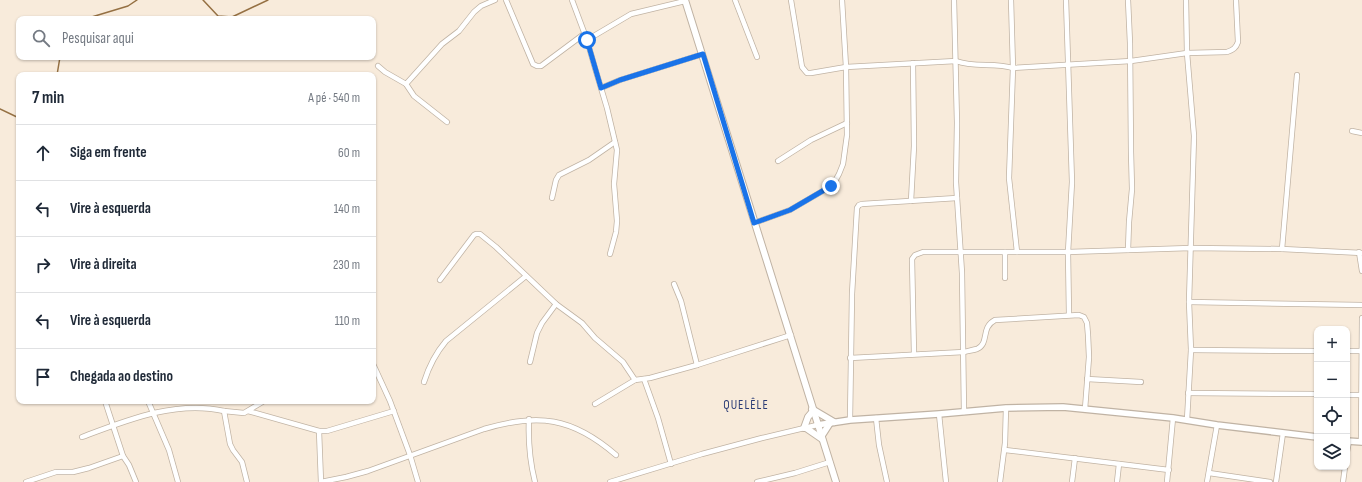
<!DOCTYPE html>
<html lang="pt">
<meta charset="utf-8">
<style>
:root{--surface:#fff;--page:#f2f2f3;--text:#1f2937;--muted:#747a83;--line:#e0e1e3}
body{margin:0;font-family:"Sofia Sans Condensed",sans-serif;background:var(--page);color:var(--text)}
.controls{position:absolute;right:12px;bottom:12px;display:grid;overflow:hidden;border-radius:8px;box-shadow:0 1px 3px #0004}
.controls button{width:36px;height:36px;display:grid;place-items:center;padding:0;border:0;border-bottom:1px solid var(--line);background:var(--surface);color:var(--text);font:20px sans-serif}
.stop{position:absolute;width:12px;height:12px;margin:-9px;border:3px solid #1a73e8;border-radius:50%;background:#fff}
.stop.end{background:#1a73e8;border-color:#fff;box-shadow:0 1px 4px #0008}
.list{margin:0;padding:0;list-style:none}
h2{display:flex;justify-content:space-between;align-items:center;height:52px;margin:0;padding:0 16px;font-size:17px}
h2 small{font-size:13px;font-weight:400;color:var(--muted)}
.list li{display:grid;grid-template-columns:26px 1fr auto;gap:12px;align-items:center;box-sizing:border-box;height:56px;padding:0 16px;border-top:1px solid var(--line)}
.list b{display:block;font-size:15px;white-space:nowrap}
.list em{font-size:13px;font-style:normal;color:var(--muted)}
.icon{flex:none;width:22px;height:22px;fill:none;stroke:currentColor;stroke-width:2;stroke-linecap:round;stroke-linejoin:round}
.map{position:relative;flex:none;width:1362px;height:482px;overflow:hidden}
.search{position:absolute;background:var(--surface);box-shadow:0 1px 3px #0004;left:16px;top:16px;width:360px;height:44px;display:flex;align-items:center;gap:10px;box-sizing:border-box;padding:0 14px;border-radius:8px;color:var(--muted);font-size:15px}
.panel{position:absolute;background:var(--surface);box-shadow:0 1px 3px #0004;left:16px;top:72px;width:360px;height:332px;border-radius:8px}
.map>svg:first-child{display:block}
</style>
<div class="map">
<svg width="1362" height="482" viewBox="0 0 1362 482">
<rect width="100%" height="100%" fill="#f8ebdb"/>
<g fill="none" stroke-linecap="round" stroke-linejoin="round">
<g stroke="#957043" stroke-width="1.5">
<polyline points="203,0 218,16 232,17 268,0"/>
<polyline points="85,19 128,6 137,0"/>
<polyline points="57,75 60,57"/>
<polyline points="0,109 19,118"/>
</g>
<g stroke="#c0b3a4" stroke-width="6">
<g id="minor">
<polyline points="506,0 533,64 537,66 541,66 584,34"/>
<polyline points="572,0 587,40 595,68 607,108 617,150 614,184 617,221 616,232 610,254"/>
<polyline points="735,0 757,57"/>
<path d="M791,0L802,67L807,73H811L846,67L956,61C975,68 994,62 1013,68L1131,61L1187,53L1227,52C1233,50 1236,48 1238,42L1236,0"/>
<polyline points="954,0 957,123 956,182 962,273 964,412"/>
<polyline points="1011,0 1013,68 1009,178 1017,252"/>
<polyline points="1066,0 1072,182 1068,252 1069,315"/>
<polyline points="1128,0 1130,43 1131,152 1132,189 1129,222 1128,250"/>
<polyline points="1186,0 1187,53 1194,136 1189,302 1191,350 1187,420"/>
<polyline points="587,40 631,14 685,1"/>
<polyline points="378,66 385,72 406,84 442,44 459,31 474,12 481,6 495,0"/>
<polyline points="406,84 414,96 447,122"/>
<polyline points="601,88 620,80 703,54"/>
<polyline points="1352,131 1362,133"/>
<polyline points="778,161 811,140 847,123"/>
<polyline points="552,198 556,180 559,175 589,160 615,142"/>
<polyline points="911,201 914,146 913,63"/>
<polyline points="754,223 790,210 826,189 834,183 839,174 843,164 847,135 846,67 842,0"/>
<polyline points="1282,249 1297,75"/>
<polyline points="1005,252 1005,278"/>
<polyline points="1359,252 1362,271"/>
<polyline points="440,280 474,235 476,234 480,234 496,247 556,304 582,323 595,338 623,362 635,380 650,378 697,365 791,335"/>
<polyline points="674,284 681,301 697,365"/>
<polyline points="1189,302 1362,305"/>
<polyline points="1191,350 1317,351"/>
<polyline points="1347,351 1362,351"/>
<polyline points="914,354 912,259 915,255 923,252 1068,252 1191,248 1282,249 1362,253"/>
<path d="M850,358L964,352C968,351 973,350 977,349C990,343 980,328 995,320L1079,315L1084,317L1087,323L1088,335L1089,357L1085,409"/>
<polyline points="530,362 537,333 542,323 556,304"/>
<polyline points="373,364 390,401 410,455 418,482"/>
<polyline points="644,379 658,418 671,464"/>
<polyline points="1087,379 1141,382"/>
<path d="M424,382C429,366 435,354 446,341L526,276"/>
<polyline points="1188,393 1317,394"/>
<polyline points="1347,395 1362,395"/>
<polyline points="105,401 123,456 129,465 136,482"/>
<polyline points="148,401 169,450 178,482"/>
<polyline points="595,404 635,380"/>
<polyline points="224,411 244,413 264,401"/>
<polyline points="248,411 319,431 327,431 394,411"/>
<polyline points="939,414 946,482"/>
<polyline points="876,418 879,445 887,482"/>
<path d="M529,419C528,441 530,462 535,482"/>
<polyline points="850,420 852,294 857,208 859,205 862,204 957,198"/>
<polyline points="319,431 321,482"/>
<path d="M82,437C127,420 176,400 224,411L230,444L233,450L242,462L247,482"/>
<polyline points="1361,442 1362,318"/>
<polyline points="1005,450 1169,470"/>
<polyline points="1347,452 1349,441"/>
<polyline points="1209,473 1270,482"/>
<polyline points="26,482 56,472 73,472 89,468 123,456"/>
<path d="M321,482L346,477L368,471L484,429C538,413 572,417 616,455"/>
<polyline points="610,482 702,454 762,438 817,425"/>
<polyline points="757,482 795,473 830,462"/>
<polyline points="1000,482 1005,443 1006,408"/>
<polyline points="1072,482 1075,458"/>
<polyline points="1117,482 1119,464"/>
<polyline points="1167,482 1173,418"/>
<polyline points="1207,482 1217,425"/>
<polyline points="1276,482 1283,433"/>
<polyline points="1343,482 1345,467"/>
</g>
</g>
<g stroke="#c0b3a4" stroke-width="8">
<g id="tertiary">
<polyline points="817,425 850,420 939,414 1006,408 1063,407 1173,418 1217,425 1317,437"/>
<polyline points="1347,441 1362,442"/>
</g>
</g>
<g stroke="#c0b3a4" stroke-width="8">
<g id="secondary">
<polyline points="685,0 836,482"/>
<polyline points="812,409 834,422"/>
<polyline points="804,428 808,417 813,411"/>
<polyline points="806,428 822,439"/>
<polyline points="821,437 830,423"/>
</g>
</g>
<use href="#minor" stroke="#fff" stroke-width="4.5"/>
<use href="#tertiary" stroke="#fff" stroke-width="5.5"/>
<use href="#secondary" stroke="#fff" stroke-width="6"/>
</g>
<g fill="none" stroke-linecap="round" stroke-linejoin="round">
<polyline stroke="#1a73e8" stroke-width="5" points="587,40 601,88 620,80 703,54 754,223 790,210 831,186"/>
</g>
<g text-anchor="middle" dominant-baseline="central" stroke-width="3" stroke-linejoin="round" paint-order="stroke">
<g font-size="13" letter-spacing="1" fill="#2b3c76" stroke="#f8ebdb">
<text x="746" y="405">QUELÊLE</text>
</g>
</g>
</svg>
<div class="controls">
<button>+</button>
<button>−</button>
<button><svg class="icon" aria-label="locate" viewBox="0 0 24 24"><circle cx="12" cy="12" r="6"/><path d="M12 2v4M12 18v4M2 12h4M18 12h4"/></svg></button>
<button><svg class="icon" aria-label="layers" viewBox="0 0 24 24"><path d="M12 4l9 5-9 5-9-5zM3 14l9 5 9-5"/></svg></button>
</div>
<div class="stop" style="left:587px;top:40px"></div>
<div class="stop end" style="left:831px;top:186px"></div>
<div class="search"><svg class="icon" aria-label="search" viewBox="0 0 24 24"><circle cx="10" cy="10" r="6"/><path d="M15 15l6 6"/></svg>Pesquisar aqui</div>
<section class="panel">
<h2>7 min<small>A pé · 540 m</small></h2>
<ul class="list">
<li><svg class="icon" aria-label="ahead" viewBox="0 0 24 24"><path d="M12 20V5M6 11l6-6 6 6"/></svg><div><b>Siga em frente</b></div><em>60 m</em></li>
<li><svg class="icon" aria-label="left" viewBox="0 0 24 24"><path d="M17 20v-9H6M10 6l-5 5 5 5"/></svg><div><b>Vire à esquerda</b></div><em>140 m</em></li>
<li><svg class="icon" aria-label="right" viewBox="0 0 24 24"><path d="M7 20v-9h11M14 6l5 5-5 5"/></svg><div><b>Vire à direita</b></div><em>230 m</em></li>
<li><svg class="icon" aria-label="left" viewBox="0 0 24 24"><path d="M17 20v-9H6M10 6l-5 5 5 5"/></svg><div><b>Vire à esquerda</b></div><em>110 m</em></li>
<li><svg class="icon" aria-label="arrive" viewBox="0 0 24 24"><path d="M6 21V4h12l-3 4 3 4H6"/></svg><div><b>Chegada ao destino</b></div></li>
</ul>
</section>
</div>
